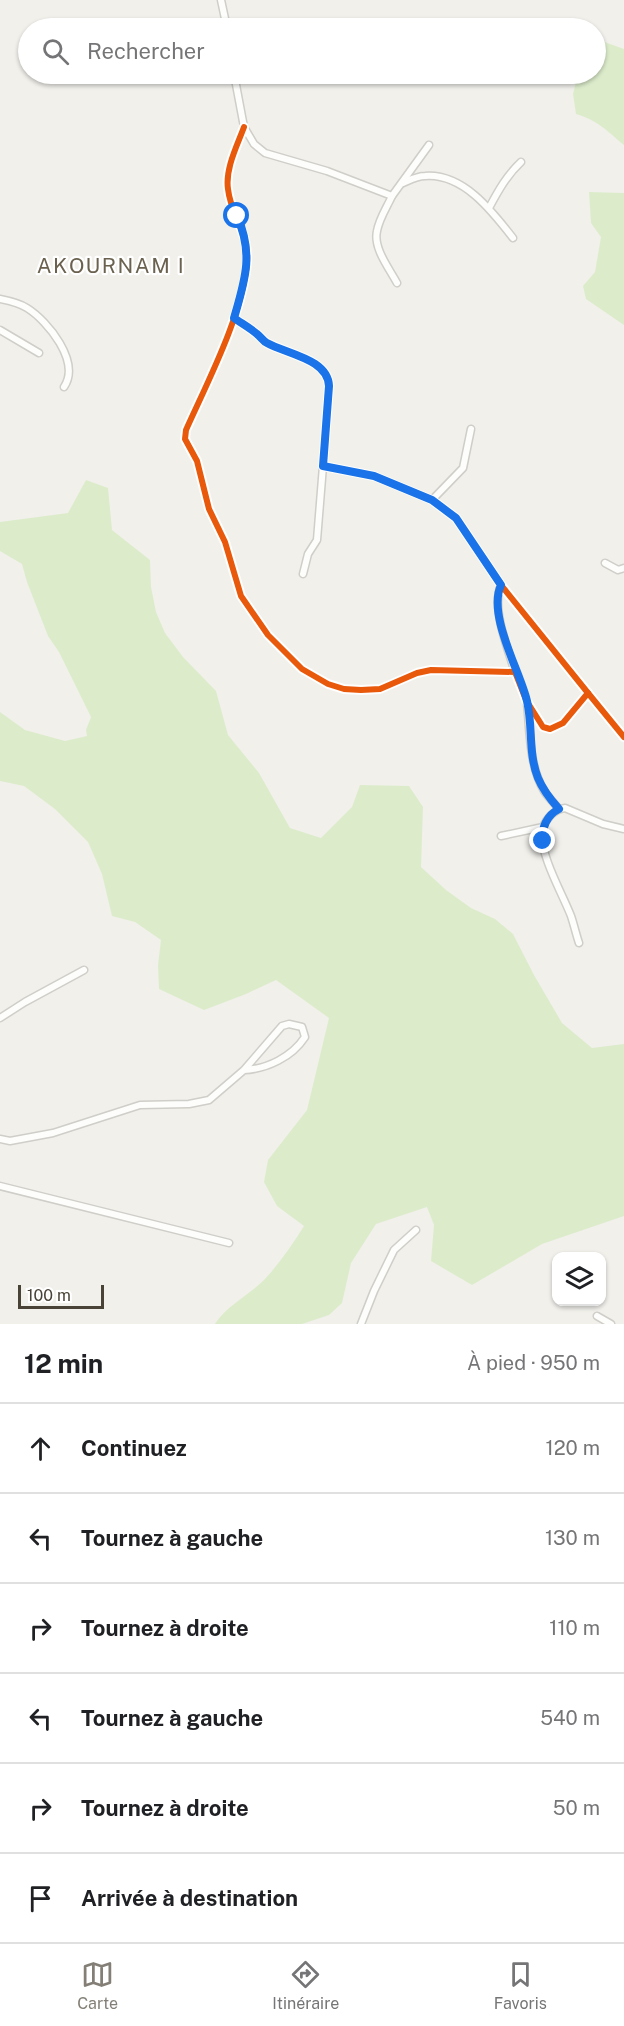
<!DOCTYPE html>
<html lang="fr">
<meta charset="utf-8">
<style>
:root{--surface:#fff;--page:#f6f6f6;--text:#202124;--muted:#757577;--line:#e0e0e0;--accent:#837f76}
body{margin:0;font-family:"Public Sans",sans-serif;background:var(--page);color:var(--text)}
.controls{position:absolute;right:18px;bottom:18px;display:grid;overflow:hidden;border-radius:12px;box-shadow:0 2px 4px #0004}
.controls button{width:54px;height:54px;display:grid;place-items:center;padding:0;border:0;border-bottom:2px solid var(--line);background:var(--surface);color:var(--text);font:30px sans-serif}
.scale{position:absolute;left:18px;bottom:15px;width:86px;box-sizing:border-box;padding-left:6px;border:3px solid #484237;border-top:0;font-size:16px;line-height:21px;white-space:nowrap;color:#484237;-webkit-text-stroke:4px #fff;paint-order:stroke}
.stop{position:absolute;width:18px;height:18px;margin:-14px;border:4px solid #1a73e8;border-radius:50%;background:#fff}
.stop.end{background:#1a73e8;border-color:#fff;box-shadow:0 2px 6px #0008}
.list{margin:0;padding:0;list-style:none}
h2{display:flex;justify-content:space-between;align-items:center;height:78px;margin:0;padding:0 24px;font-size:26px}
h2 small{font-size:20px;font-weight:400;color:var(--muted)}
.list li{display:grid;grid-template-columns:39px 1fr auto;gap:18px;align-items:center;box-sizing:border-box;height:90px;padding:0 24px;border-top:2px solid var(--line)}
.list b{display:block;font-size:22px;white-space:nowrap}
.list em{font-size:20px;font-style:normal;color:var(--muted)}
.icon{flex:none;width:33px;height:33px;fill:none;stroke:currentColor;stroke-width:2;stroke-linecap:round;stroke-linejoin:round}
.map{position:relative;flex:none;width:624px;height:1324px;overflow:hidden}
.search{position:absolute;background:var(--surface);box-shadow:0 2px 4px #0004;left:18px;right:18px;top:18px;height:66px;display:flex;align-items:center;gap:15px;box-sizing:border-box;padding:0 21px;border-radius:33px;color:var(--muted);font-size:22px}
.sheet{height:618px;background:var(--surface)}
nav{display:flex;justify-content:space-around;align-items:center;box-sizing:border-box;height:84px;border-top:2px solid var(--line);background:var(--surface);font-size:16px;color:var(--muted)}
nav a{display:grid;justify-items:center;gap:3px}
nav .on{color:var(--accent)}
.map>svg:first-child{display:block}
</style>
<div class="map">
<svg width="624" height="1324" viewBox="0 0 624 1324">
<rect width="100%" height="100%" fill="#f1f0eb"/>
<g fill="#dceccb">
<path d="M596,39L624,49V145C607,131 599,121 576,114L573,94L578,74H596Z"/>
<polygon points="589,192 624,193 624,325 586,299 583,286 595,272 601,237 591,223"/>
<path d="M86,480L108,488L112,530L150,560L151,587L156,612L165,633L183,657L216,691L228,735L259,773L290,828L321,838L352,807L360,785L409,786L423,807L421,867L446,890L471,908L495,919L513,934L534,975L562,1023L592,1048L624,1044V1216L542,1244L472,1285L431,1261L434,1225L427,1207L376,1224L351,1263L342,1303L329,1315L302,1324H215C227,1305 248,1296 264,1280C279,1264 292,1245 304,1226L277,1206L264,1182L268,1160L307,1110L329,1018L276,980L246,994L204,1010L159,989L158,965L161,940L135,922L112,916L102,874L88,842L55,809L24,786L0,781V712L25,730L65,741L87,736L86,730L91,717L59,652L48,636L27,582L22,564L0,551V522L68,513Z"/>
</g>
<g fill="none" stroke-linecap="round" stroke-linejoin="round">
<g stroke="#cfcec8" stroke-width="9">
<g id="minor">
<polyline points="221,0 227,28"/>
<path d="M234,74L244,127L254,144L265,153L327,171L392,196C387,207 379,219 377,231C373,248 389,268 397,283"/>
<path d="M244,127C237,146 225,169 228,189C231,217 249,231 247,263C242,316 208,381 186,430L185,439L197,461L209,509L225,542L241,596L268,635L302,669L328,684L344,689L361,690L380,689L417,673L431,670L515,672L526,700L543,727L550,729L563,723L588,693L624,737"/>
<path d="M403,183C410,180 417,176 425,176C463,173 492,211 513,238"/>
<polyline points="392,196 429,145"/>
<path d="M489,208C498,191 507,175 521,162"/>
<path d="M0,299C10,301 19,303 27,308C48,321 81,362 64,387"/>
<path d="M234,318C241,323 250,328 257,334C261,337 263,341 267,343C287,354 328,359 329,386L323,466L374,476L432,500L456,518L501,585L588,693"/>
<polyline points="0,330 39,353"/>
<polyline points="432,500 463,468 471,429"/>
<polyline points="605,563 618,570 624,568"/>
<polyline points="303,574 308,554 317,540 323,466"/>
<path d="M501,585C491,607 508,650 515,672"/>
<path d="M527,703C530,732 529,765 544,791C548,797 554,803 559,809"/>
<polyline points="501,836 543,827"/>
<path d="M579,943C576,934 574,925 571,916C563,895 540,855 542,833C543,821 554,809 565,808L603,824L624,829"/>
<polyline points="0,1018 25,1002 84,970"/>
<path d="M0,1139L10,1141L53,1133L140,1105L189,1104L209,1100L244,1070L282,1026L289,1024L302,1027L305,1037C292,1057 267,1069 244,1070"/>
<polyline points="0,1186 229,1243"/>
<polyline points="597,1316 611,1324"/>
<polyline points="361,1324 374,1291 394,1250 416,1230"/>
</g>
</g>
<use href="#minor" stroke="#fdfdfc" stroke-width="6"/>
<g stroke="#fff" stroke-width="10">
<g id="cycleway">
<path d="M244,127C237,146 225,169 228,189C231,217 249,231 247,263C242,316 208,381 186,430L185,439L197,461L209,509L225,542L241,596L268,635L302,669L328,684L344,689L361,690L380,689L417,673L431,670L515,672L526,700L543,727L550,729L563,723L588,693L624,737"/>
<path d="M234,318C241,323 250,328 257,334C261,337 263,341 267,343C287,354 328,359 329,386L323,466L374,476L432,500L456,518L501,585L588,693"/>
</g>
</g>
<use href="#cycleway" stroke="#e8590c" stroke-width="6"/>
</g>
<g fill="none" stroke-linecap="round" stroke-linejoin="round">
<path stroke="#1a73e8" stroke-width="8" d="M237,216C254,254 245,280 234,318C241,323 250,328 257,334C261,337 263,341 267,343C287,354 328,359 329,386L323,466L374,476L432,500L456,518L501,585C487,615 520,671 527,701C533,726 528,753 538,778C543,790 550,799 559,809C547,815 541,828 543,841"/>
</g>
<g text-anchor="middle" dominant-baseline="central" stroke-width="4.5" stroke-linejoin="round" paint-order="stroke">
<g font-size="21" letter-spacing="1.5" fill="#6a614e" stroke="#fff">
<text x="111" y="265">AKOURNAM I</text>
</g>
</g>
</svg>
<div class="controls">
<button><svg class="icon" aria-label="layers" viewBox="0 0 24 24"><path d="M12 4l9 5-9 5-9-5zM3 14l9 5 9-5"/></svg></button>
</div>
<div class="scale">100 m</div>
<div class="stop" style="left:237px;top:216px"></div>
<div class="stop end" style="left:543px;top:841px"></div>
<div class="search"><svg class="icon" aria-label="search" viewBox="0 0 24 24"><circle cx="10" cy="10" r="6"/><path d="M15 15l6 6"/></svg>Rechercher</div>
</div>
<section class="sheet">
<h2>12 min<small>À pied · 950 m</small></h2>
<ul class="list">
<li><svg class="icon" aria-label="ahead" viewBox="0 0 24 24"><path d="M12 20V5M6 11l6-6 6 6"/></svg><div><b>Continuez</b></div><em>120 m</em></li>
<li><svg class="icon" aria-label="left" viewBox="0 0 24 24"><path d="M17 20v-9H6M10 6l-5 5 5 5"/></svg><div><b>Tournez à gauche</b></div><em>130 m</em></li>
<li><svg class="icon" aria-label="right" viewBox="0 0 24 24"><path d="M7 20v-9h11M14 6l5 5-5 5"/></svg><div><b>Tournez à droite</b></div><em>110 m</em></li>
<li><svg class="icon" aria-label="left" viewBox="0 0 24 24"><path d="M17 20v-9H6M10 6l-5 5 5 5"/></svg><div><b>Tournez à gauche</b></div><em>540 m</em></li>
<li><svg class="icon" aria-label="right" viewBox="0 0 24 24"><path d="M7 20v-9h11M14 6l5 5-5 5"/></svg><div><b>Tournez à droite</b></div><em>50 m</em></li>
<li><svg class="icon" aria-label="arrive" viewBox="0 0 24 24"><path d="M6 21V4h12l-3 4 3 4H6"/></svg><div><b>Arrivée à destination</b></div></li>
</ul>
</section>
<nav>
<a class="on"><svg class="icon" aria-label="map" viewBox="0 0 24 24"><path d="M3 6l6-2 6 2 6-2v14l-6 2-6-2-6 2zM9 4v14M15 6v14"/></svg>Carte</a>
<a><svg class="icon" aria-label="directions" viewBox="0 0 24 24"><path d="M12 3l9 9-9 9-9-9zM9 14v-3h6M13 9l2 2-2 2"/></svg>Itinéraire</a>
<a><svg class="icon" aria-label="saved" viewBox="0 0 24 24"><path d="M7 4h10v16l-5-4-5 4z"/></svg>Favoris</a>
</nav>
